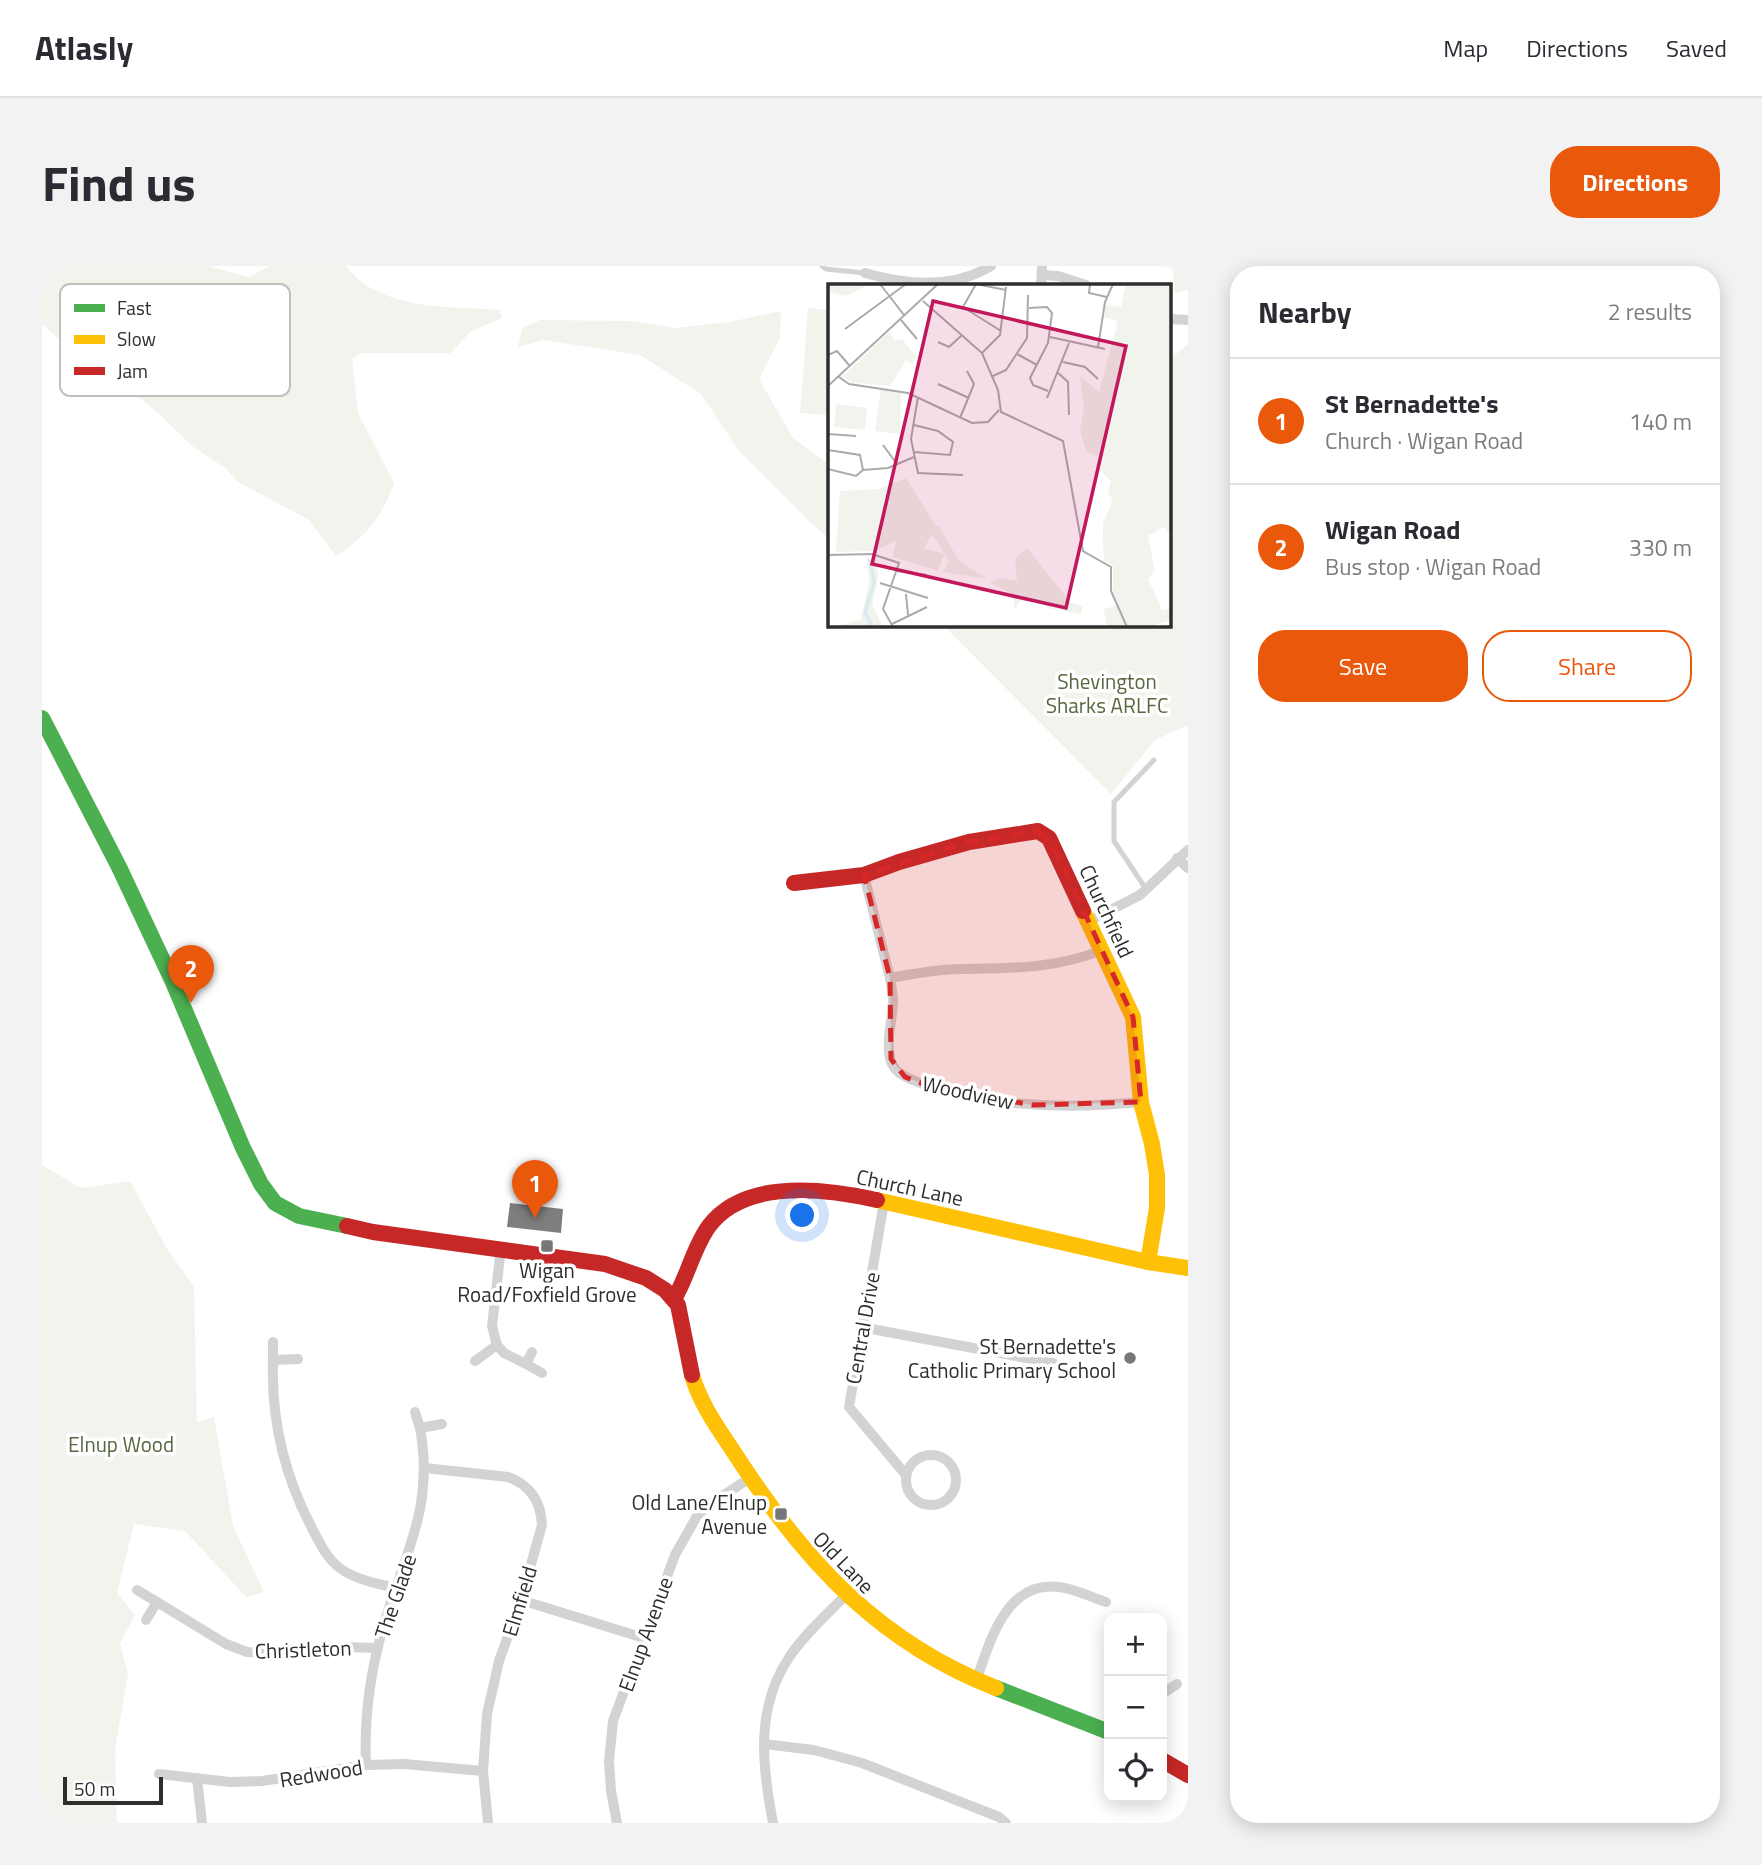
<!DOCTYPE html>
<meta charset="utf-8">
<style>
:root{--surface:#fff;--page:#f2f2f3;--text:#2b2b33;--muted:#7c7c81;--line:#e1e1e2;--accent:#ea580c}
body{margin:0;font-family:"Titillium Web",sans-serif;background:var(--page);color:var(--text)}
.controls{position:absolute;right:21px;bottom:21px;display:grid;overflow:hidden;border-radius:14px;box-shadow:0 4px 18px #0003}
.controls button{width:63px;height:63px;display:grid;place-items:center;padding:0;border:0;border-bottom:2px solid var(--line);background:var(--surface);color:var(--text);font:35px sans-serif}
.scale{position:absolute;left:21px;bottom:18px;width:100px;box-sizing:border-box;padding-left:7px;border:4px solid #2e2e2e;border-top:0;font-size:19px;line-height:24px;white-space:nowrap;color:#2e2e2e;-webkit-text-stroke:5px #fff;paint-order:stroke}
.you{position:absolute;left:761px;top:950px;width:24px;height:24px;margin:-18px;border:5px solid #fff;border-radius:50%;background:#1a73e8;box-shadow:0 0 0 10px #1a73e833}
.badge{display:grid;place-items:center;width:46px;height:46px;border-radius:50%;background:var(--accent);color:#fff;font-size:23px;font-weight:700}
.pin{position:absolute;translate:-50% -58px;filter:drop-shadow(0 2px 4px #0008)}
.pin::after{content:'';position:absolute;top:37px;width:24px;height:21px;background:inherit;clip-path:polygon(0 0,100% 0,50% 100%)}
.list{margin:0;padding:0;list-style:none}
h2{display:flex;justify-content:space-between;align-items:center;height:91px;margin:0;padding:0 28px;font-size:30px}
h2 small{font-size:23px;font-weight:400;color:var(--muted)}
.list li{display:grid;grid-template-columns:46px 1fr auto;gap:21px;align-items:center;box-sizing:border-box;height:126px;padding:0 28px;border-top:2px solid var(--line)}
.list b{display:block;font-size:26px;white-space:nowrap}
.list p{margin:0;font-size:23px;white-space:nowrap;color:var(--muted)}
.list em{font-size:23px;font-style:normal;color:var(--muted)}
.actions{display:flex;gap:14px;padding:21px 28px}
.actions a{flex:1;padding:16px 0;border:2px solid var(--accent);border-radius:28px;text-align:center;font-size:24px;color:var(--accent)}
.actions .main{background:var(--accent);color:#fff}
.icon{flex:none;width:38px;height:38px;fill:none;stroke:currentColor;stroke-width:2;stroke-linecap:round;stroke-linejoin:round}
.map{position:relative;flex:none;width:1146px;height:1557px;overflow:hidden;border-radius:28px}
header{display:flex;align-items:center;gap:42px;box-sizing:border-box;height:98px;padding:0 35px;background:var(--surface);border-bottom:2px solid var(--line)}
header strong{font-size:33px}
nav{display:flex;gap:38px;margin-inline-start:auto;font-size:24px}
.intro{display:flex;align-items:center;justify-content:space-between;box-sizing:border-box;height:168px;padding:0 42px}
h1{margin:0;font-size:49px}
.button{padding:18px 32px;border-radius:28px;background:var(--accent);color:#fff;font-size:24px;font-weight:700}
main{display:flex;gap:42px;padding:0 42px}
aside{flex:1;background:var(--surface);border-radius:28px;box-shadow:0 4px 18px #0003}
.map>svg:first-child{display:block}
</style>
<header>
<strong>Atlasly</strong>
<nav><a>Map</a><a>Directions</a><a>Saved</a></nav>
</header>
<div class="intro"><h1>Find us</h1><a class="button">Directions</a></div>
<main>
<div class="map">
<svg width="1146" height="1557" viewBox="0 0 1146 1557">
<rect width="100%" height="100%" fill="#fff"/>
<g fill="#f1f4ec">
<path d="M0,0H166L207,11L227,0H304C338,45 407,40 458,44L460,52L428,66L409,87H320L310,93L316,147L352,217C340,251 324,271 294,290L267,254L196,216L183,202L150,180L115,146L82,119L36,90L0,58Z"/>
<polygon points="1131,0 1146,0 1146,24 1132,27"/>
<polygon points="766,42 787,44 787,149 758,147"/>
<polygon points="739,45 738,72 717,113 751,172 787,199 787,272 770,258 697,185 659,128 598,89 501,74 476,81 480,62 498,54 589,55 633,62 687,56"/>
<polygon points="1146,78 1146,459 1113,474 1069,528 901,359 1127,359 1127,94"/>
<polygon points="0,899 39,922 88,915 124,981 152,1021 155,1156 172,1151 191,1260 222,1326 204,1331 143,1265 92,1258 75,1327 93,1349 78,1378 86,1408 73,1483 75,1557 0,1557"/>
</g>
<polygon fill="#7e7e7e" points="468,937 521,943 519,967 465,961"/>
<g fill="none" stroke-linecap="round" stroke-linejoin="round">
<g stroke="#d3d3d3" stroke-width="5">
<polyline points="780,0 784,3 823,7"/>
<polyline points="1104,623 1072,575 1072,536 1112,494"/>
</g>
<g stroke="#d3d3d3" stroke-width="10">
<path d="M823,7C864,19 911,23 949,0"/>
<polyline points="1000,9 1016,10 1044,19"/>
<polyline points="999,19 1000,0"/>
<polyline points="1127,53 1146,54"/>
<polyline points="1135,592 1146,602"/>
<polyline points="822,609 848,712"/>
<polyline points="1047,655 1098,629 1146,584"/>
<path d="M1060,684C1014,703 968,702 919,703C895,703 871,708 848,712C849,719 851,726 851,734C851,753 842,780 850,798C856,810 869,813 881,818C950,842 1027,843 1099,836"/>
<polyline points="842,936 807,1141 864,1209"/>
<polyline points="819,1061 1011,1097"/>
<polyline points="231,1076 231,1094 256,1093"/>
<polyline points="455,1079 450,1060 459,982"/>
<polyline points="490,1086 484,1098 500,1107"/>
<path d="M231,1094C229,1155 242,1210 271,1264C278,1278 286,1294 299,1303C315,1314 336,1318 355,1322"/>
<polyline points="433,1095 455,1079 462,1087 484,1098"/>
<polyline points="373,1146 378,1162 400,1158"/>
<circle cx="889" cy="1214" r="25"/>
<path d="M383,1202L466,1211C488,1219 499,1236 500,1259L479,1334L457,1395L445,1448L441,1505L446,1557"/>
<polyline points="95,1324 115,1336 104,1354"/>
<polyline points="479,1334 602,1372"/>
<polyline points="115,1336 184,1378 205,1386 230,1387 302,1381 336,1382"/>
<path d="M935,1413C948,1374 965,1314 1017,1321C1033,1323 1049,1331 1064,1336"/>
<polyline points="1120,1428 1135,1418"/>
<polyline points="722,1478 772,1484 820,1497 957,1551 964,1557"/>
<path d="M324,1499C322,1454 328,1408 340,1365C361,1290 393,1244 378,1162"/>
<polyline points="117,1508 188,1516 220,1515 324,1499 362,1498 441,1505"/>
<polyline points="155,1512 160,1557"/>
<polyline points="575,1557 569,1525 567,1495 571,1455 633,1289 655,1250 665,1240 708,1212"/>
<path d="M731,1557C720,1500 713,1441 748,1390C763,1368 784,1349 803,1330"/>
</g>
<g stroke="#4caf50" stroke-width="16">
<polyline points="0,452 77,601 130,714 201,882 219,918 233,937 257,950 305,960"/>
<polyline points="954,1422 1067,1466"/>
</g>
<g stroke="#ffc107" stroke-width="16">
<polyline points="1041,645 1091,751 1099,836 1110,878 1115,909 1115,942 1106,996"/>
<polyline points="835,934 1106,996 1146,1002"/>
<path d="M650,1109C659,1141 681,1169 699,1197C765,1298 839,1377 954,1422"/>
</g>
<g stroke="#c62828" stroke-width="16">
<polyline points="752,617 822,609 857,596 927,576 996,565 1007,572 1041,645"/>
<polyline points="305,960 331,966 563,998 604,1012 623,1024 636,1039 650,1109"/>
<path d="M632,1033C646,1010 651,982 667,960C703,912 785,923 835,934"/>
<polyline points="1120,1494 1146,1509"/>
</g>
</g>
<path fill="#d62828" fill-opacity="0.2" stroke="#d62828" stroke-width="5" stroke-dasharray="14 9" stroke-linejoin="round" d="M996,565L1011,579L1091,751L1099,836L991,839L892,822L863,811L849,793L848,712L822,609L927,576Z"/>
<g fill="#777" stroke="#fff" stroke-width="2.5">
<rect x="498" y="973" width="14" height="14" rx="3.5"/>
<circle cx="1088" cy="1092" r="7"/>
<rect x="732" y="1241" width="14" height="14" rx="3.5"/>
</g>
<g text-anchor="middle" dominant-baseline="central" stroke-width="7" stroke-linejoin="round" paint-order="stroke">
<g font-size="21" fill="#58673e" stroke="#fff">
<text x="1065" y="415">Shevington<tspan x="1065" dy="24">Sharks ARLFC</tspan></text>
<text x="79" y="1178">Elnup Wood</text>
</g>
<g font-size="21" fill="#2e2e2e" stroke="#fff">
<text transform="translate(1065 645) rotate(65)">Churchfield</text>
<text transform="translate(926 826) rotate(12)">Woodview</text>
<text transform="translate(868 921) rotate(12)">Church Lane</text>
<text transform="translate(820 1062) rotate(-80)">Central Drive</text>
<text transform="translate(802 1296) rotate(46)">Old Lane</text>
<text transform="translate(353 1330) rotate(-71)">The Glade</text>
<text transform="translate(477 1335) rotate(-73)">Elmfield</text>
<text transform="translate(603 1368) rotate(-70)">Elnup Avenue</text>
<text transform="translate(261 1383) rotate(-2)">Christleton</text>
<text transform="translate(279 1507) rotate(-9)">Redwood</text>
</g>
<g font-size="21" fill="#2e2e2e" stroke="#fff" text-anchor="end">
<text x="505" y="1004" text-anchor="middle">Wigan<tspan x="505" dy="24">Road/Foxfield Grove</tspan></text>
<text x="1074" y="1080">St Bernadette's<tspan x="1074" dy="24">Catholic Primary School</tspan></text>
<text x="725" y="1236">Old Lane/Elnup<tspan x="725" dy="24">Avenue</tspan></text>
</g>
</g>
<g transform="translate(786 18)">
<rect width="343" height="343" fill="#fff"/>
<path d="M0,0L27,1H40L18,12L0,8ZM298,0H341L343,252L335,243L320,252L327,287L320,295L334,326L343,325V336L319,343H279L276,325L290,321L285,310V282L276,276L275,255V239L285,216L280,209L283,197L271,186L275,175L258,167L252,146L256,124L252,92L271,108L290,37L276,33L278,21L293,23ZM61,48L67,56L74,55L89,73L84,80L78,76L62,102L26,99L14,93ZM53,104L73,108L72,150L47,147ZM8,120L39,124L37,146L6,143ZM78,194L108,242L105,247L110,241L131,277L159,295L115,288L121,277L104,250L96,264L116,270L110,287L64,273L69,256L47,267L8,268L12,207L51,205ZM199,264L243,319L255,322L253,330L221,324L203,314L191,318L187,326L185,310L162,299L172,294L189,297L187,274ZM39,275L48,276L50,294L44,320L55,343H6L33,335L41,299Z" fill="#f1f4ec"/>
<path fill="none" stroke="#daebf0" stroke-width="3.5" d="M42,276L46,298L37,329L45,343"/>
<path fill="none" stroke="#ababab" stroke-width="2" d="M52,0L76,31M206,0H236M262,0L261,9L279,13M95,17L154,69L170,106L173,128L235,157L255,267L283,283V307L299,343M201,24L219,23L224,29L220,59L202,94L205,101L220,107M73,36L89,55M17,45L78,0M173,47L135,23L148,0L178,6M222,53L277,65M110,58L121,63L134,51M270,63L277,18L285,0M154,69L172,51L178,3M189,70L209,81M0,71L9,67L21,81M235,78L257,83L270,95M229,88L240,98L241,131M165,92L178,86L199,54L200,11M11,93L21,100L80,109L144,139L160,138L171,126M110,100L141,114M0,102L110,0M90,113L83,155L90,189L135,191M219,114L241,59M132,134L146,100L139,87M0,150L28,152M55,161L69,180M0,166L32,171L35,186L28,192L0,185M86,168L122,171L125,158L110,147L86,141M35,186L60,184L86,173M0,217V243M0,271L44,270L71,279L55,325L65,343M69,287L99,291M52,299L100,314M78,310L80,331M64,340L99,323"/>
<path fill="#c2185b" fill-opacity="0.15" stroke="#c2185b" stroke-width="3.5" d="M105,17L298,62L238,324L44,280Z"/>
<rect width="343" height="343" fill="none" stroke="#2e2e2e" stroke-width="3.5"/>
</g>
<rect x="18" y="18" width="230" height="112" rx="10" fill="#fff" stroke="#c0c0c0" stroke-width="2"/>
<rect x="32" y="38" width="31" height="8" fill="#4caf50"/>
<rect x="32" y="69" width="31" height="9" fill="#ffc107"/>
<rect x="32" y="101" width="31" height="8" fill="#c62828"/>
<g font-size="19" fill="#2e2e2e">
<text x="75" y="49">Fast</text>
<text x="75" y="80">Slow</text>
<text x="75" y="112">Jam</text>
</g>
</svg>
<div class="controls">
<button>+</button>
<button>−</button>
<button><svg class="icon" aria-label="locate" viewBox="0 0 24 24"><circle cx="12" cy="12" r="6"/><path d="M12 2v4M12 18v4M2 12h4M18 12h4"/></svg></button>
</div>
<div class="scale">50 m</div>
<div class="you"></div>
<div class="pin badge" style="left:493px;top:952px">1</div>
<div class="pin badge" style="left:149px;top:737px">2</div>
</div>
<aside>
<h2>Nearby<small>2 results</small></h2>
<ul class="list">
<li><span class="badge">1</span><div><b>St Bernadette's</b><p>Church · Wigan Road</p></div><em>140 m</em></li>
<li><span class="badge">2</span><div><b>Wigan Road</b><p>Bus stop · Wigan Road</p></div><em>330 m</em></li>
</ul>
<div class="actions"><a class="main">Save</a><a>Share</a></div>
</aside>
</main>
